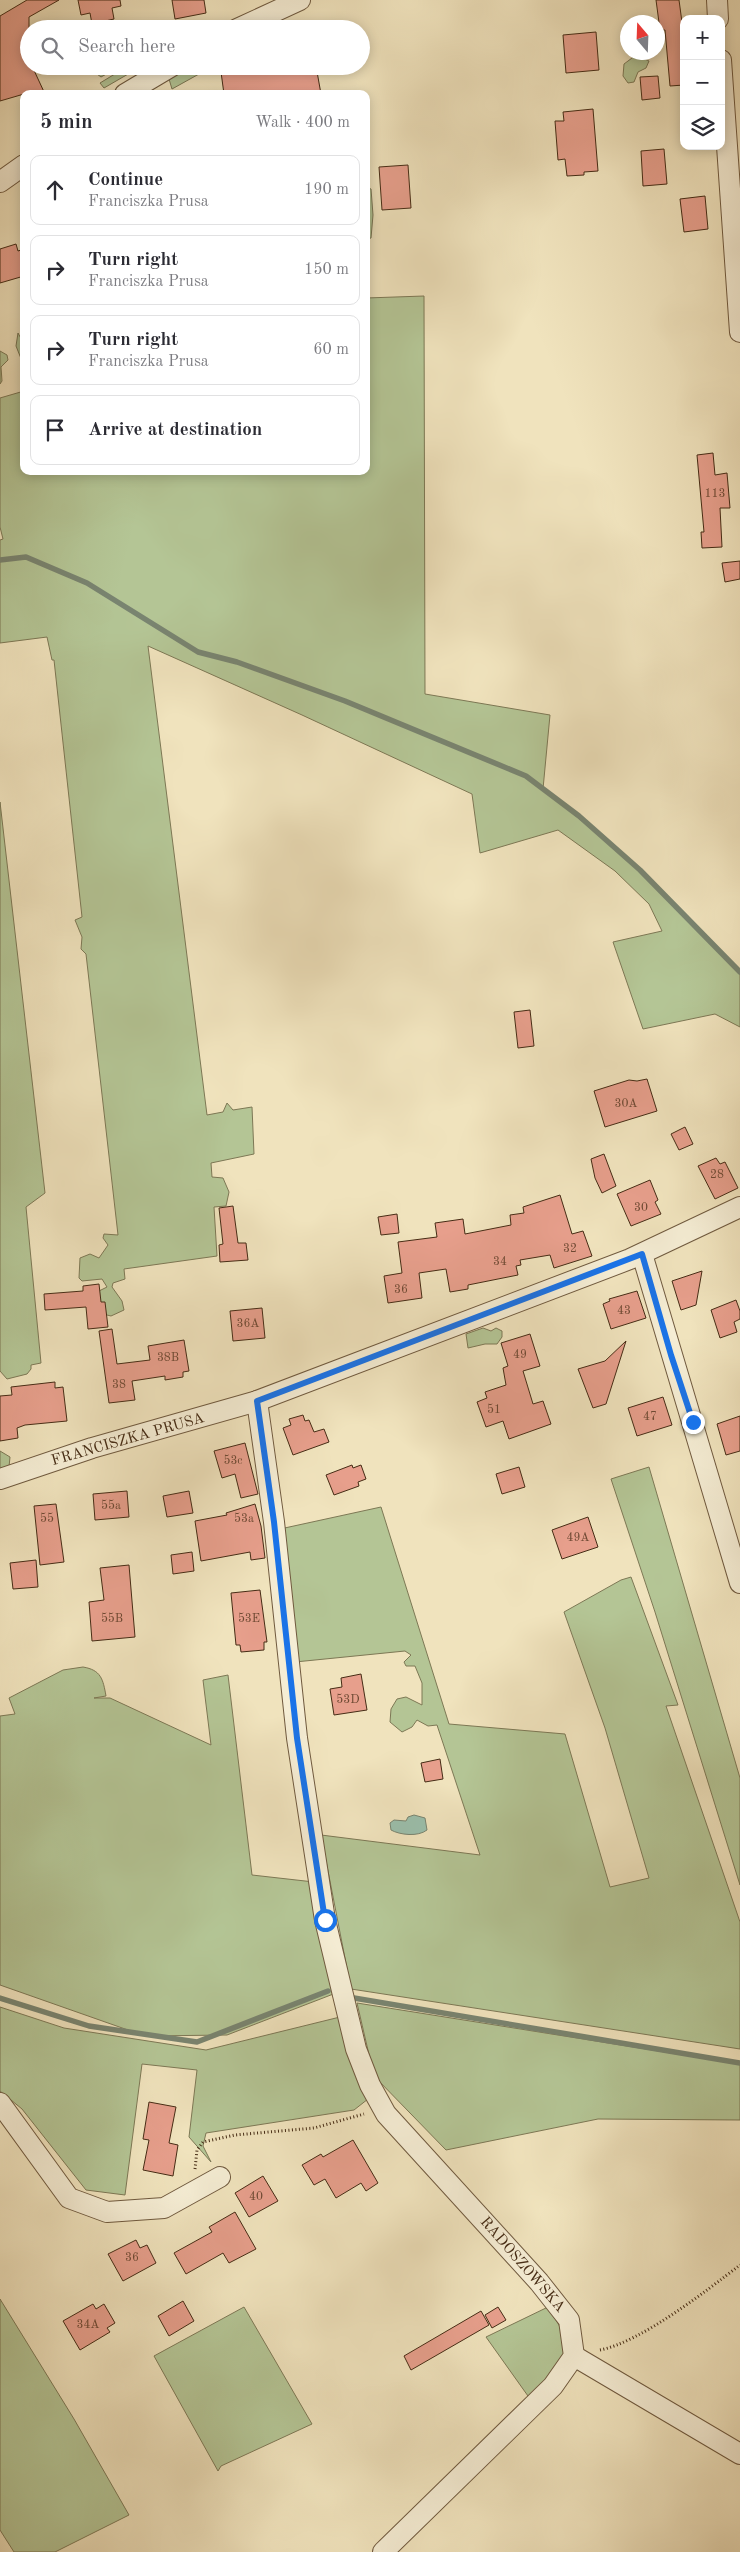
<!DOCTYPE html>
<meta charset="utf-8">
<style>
:root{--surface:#fff;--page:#f2f2f3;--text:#2b2b33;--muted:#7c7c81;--line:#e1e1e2}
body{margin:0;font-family:"Old Standard TT",serif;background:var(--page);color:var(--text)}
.controls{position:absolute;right:15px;top:15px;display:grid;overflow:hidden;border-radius:10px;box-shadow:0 2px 12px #0003}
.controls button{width:45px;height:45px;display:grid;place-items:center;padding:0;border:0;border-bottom:1px solid var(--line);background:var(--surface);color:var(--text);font:25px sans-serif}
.compass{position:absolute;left:620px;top:15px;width:45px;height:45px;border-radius:50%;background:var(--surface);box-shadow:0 2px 12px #0003;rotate:341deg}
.stop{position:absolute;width:15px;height:15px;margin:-11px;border:4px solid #1a73e8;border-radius:50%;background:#fff}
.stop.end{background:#1a73e8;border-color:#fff;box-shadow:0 1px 5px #0008}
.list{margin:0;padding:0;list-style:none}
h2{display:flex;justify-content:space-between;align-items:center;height:65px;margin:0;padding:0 20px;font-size:21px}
h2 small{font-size:16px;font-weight:400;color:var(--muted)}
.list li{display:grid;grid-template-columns:32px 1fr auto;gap:15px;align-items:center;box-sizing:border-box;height:70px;margin:0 10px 10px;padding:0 10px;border:1px solid var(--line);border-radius:10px}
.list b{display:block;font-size:19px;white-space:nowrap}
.list p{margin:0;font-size:16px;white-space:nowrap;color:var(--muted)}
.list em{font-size:16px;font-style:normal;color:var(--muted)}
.icon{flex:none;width:28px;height:28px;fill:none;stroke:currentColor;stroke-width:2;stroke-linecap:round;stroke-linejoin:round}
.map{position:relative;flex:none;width:740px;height:2552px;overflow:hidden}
.search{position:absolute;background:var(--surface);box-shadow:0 2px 12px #0003;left:20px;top:20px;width:350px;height:55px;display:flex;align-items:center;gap:12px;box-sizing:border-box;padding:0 18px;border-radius:28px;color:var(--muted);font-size:19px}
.panel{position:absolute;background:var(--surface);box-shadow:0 2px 12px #0003;left:20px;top:90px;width:350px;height:385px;border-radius:10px}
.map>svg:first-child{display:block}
</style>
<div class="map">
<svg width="740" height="2552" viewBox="0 0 740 2552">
<rect width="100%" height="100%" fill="#f0e3bd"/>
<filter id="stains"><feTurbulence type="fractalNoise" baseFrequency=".004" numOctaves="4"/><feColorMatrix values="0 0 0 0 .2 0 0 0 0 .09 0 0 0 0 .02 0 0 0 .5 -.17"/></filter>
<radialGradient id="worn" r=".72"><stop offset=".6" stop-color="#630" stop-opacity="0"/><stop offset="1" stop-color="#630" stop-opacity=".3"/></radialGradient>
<g fill="#b4c595" stroke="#7d7855">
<polygon points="636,55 649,61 646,68 638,72 634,82 628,83 623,76 624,64"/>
<polygon points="101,66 119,66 119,67 101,77 97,74 97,68"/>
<polygon points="128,66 142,66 104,88 100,83"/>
<polygon points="192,66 196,66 199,74 172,89 169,79"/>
<polygon points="366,187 371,189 373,215 371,238 367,239"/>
<polygon points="424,296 425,694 550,715 543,789 616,849 740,971 740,1027 715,1014 643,1029 613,942 662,931 649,904 615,871 558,830 480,853 472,794 302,715 148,646 207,1115 223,1112 227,1103 233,1110 252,1107 254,1154 211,1163 212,1177 223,1178 229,1192 226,1206 214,1207 217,1256 124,1269 125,1279 113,1283 112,1287 122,1301 124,1310 111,1316 99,1313 99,1291 107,1287 102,1279 82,1281 79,1278 80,1258 90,1254 99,1258 108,1245 103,1238 104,1234 118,1235 86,954 81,949 82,937 75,920 82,917 54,660 52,660 47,637 0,643 0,540 3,539 0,527 0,398 24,391 24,471 366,471 366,298"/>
<polygon points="18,333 24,344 24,366 16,346"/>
<polygon points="0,351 7,355 8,360 1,367 2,381 0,384"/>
<polygon points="0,802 45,1193 26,1207 41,1363 31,1365 31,1369 27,1374 7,1379 0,1371"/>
<polygon points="483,1328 491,1331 496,1328 502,1331 502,1337 497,1344 485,1344 468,1348 466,1334"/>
<polygon points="0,1451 10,1457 9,1467 0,1471"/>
<polygon points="649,1467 740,1778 740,1885 655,1612 611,1479"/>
<polygon points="381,1507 449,1724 565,1734 610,1887 649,1878 605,1728 564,1612 621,1580 631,1577 678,1705 666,1706 740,1922 740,2049 351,1989 321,1835 480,1855 437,1725 428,1726 417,1720 412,1727 402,1732 390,1722 391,1709 397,1699 406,1697 422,1705 422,1683 415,1666 406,1666 404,1662 411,1655 405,1651 295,1662 280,1529"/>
<path d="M83,1667C101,1670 103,1679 106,1696L94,1698H110L211,1745L203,1680L228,1675L252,1875L314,1882L336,1993L227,2035L145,2036L0,1985V1716L15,1714L9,1698L63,1670Z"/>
<polygon points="357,2003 740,2064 740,2120 598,2119 446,2150 374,2076"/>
<polygon points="0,2007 64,2028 206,2050 340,2017 368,2099 354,2110 206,2133 203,2146 211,2162 189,2137 197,2070 142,2064 125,2195 86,2190 22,2109 0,2091"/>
<polygon points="0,2299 74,2419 129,2515 55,2552 14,2552 0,2530"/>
<polygon points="244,2307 312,2424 221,2466 218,2471 154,2356"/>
<polygon points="548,2307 571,2345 574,2356 528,2396 486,2337"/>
</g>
<path fill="#9bbfac" stroke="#798470" d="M414,1815L425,1818L427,1830C418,1837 400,1835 391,1830L390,1823L394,1820L406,1821L408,1817Z"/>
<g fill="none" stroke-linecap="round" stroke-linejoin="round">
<g stroke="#798470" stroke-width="5.5">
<polyline points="0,560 26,557 87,583 198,652 237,662 345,701 526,776 579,816 640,870 740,972"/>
<polyline points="0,1998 89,2026 197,2042 328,1991"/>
<polyline points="354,1998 740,2063"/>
</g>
</g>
<g fill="#e79f8c" stroke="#462c15">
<polygon points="27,0 59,0 29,17 29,66 32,66 45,94 24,94 0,101 0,16"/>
<polygon points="78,0 120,0 121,6 112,8 114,19 92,24 90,13 81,15"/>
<polygon points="172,0 204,0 206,13 175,19"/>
<polygon points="656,0 679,0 684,37 684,85 670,86 665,30 660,30"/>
<polygon points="596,32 599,70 566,73 563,35"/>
<polygon points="267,66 316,66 321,94 224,94 221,72"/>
<polygon points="658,76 660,98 642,100 640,77"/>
<polygon points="593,109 598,171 584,172 584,175 567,176 565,159 558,160 555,121 564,121 563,112"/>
<polygon points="664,149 667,184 643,186 641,151"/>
<polygon points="408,165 411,208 382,210 379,167"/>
<polygon points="705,196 708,229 684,232 680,199"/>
<polygon points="16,244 18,251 24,249 24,276 0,283 0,249"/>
<polygon points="713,453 715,475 727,473 730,508 720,508 722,547 702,548 701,532 704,532 697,455"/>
<polygon points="740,561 740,579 725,582 722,563"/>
<polygon points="530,1010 534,1046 518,1048 514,1012"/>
<polygon points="647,1079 657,1111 605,1127 594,1091 629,1080 637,1081"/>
<polygon points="685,1127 693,1144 679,1150 671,1134"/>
<polygon points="604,1154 616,1186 602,1193 595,1178 591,1159"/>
<polygon points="716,1158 720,1164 725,1162 738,1188 715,1199 698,1166"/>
<polygon points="650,1180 658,1200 655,1202 661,1214 631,1226 617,1194"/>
<polygon points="560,1195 572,1234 583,1231 592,1256 554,1268 550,1255 520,1260 521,1265 516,1266 518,1275 468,1285 468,1289 450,1292 446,1269 419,1273 422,1298 388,1303 384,1276 402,1273 398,1242 437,1237 435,1223 463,1219 465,1234 511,1225 510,1215 524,1213 523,1207"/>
<polygon points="233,1206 238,1243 246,1243 248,1260 220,1262 219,1245 223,1244 219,1208"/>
<polygon points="397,1214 399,1233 381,1235 378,1217"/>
<polygon points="702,1271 696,1305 681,1310 672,1281"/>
<polygon points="99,1284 101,1302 105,1302 108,1327 88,1329 86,1307 45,1310 44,1294 83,1291 83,1286"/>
<polygon points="637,1291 646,1318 611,1329 603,1304 610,1301 609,1299"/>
<polygon points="736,1300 740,1311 740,1319 734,1322 737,1332 720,1338 711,1310"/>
<polygon points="262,1308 265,1338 233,1341 230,1311"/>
<polygon points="112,1329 117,1364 150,1360 148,1346 184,1340 189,1371 183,1372 183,1377 165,1380 165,1376 132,1381 135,1400 109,1403 99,1331"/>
<polygon points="530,1334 540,1366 523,1371 533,1404 543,1401 551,1424 509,1439 503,1421 486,1427 477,1402 487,1398 485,1392 506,1385 503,1368 508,1366 501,1343"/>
<polygon points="626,1341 606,1404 593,1408 578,1369 605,1361"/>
<polygon points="55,1382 55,1388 63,1387 67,1421 25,1425 17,1428 18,1438 0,1441 0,1396 12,1395 11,1387"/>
<polygon points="663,1397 672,1425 637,1436 628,1408"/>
<polygon points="303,1415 305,1421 309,1420 314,1432 324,1429 329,1442 293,1455 283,1428 291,1425 289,1419"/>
<polygon points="740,1416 740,1451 726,1455 717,1424"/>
<polygon points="245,1443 258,1494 241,1498 235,1474 222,1478 214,1451"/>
<polygon points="352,1465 353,1468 361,1465 366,1479 358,1482 359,1486 334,1495 326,1475"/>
<polygon points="519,1467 525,1487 502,1494 496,1474"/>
<polygon points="127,1491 129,1517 95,1520 93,1494"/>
<polygon points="189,1491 193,1513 167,1517 163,1496"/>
<polygon points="56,1504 64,1562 40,1565 34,1506"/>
<polygon points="255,1504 261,1526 265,1558 251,1560 250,1552 201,1561 195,1521 227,1515 226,1513"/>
<polygon points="588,1517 598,1547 562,1559 552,1530"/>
<polygon points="192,1552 194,1571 173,1574 171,1555"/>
<polygon points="36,1560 38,1587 13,1589 10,1563"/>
<polygon points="129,1565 135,1637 92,1641 89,1602 104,1600 100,1568"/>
<polygon points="260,1590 267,1642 264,1642 264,1650 241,1652 240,1645 236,1645 231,1593"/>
<polygon points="361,1674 367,1710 334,1715 330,1689 342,1687 341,1678"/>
<polygon points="440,1759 443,1779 425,1782 421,1763"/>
<polygon points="149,2102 176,2107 169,2143 178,2145 173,2176 143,2170 149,2140 143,2139"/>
<polygon points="353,2140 378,2183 366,2191 361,2183 336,2198 325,2179 314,2185 302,2165 321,2154 323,2157"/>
<polygon points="263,2176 278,2201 249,2217 235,2193"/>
<polygon points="235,2212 256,2249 229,2263 223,2253 186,2274 174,2253 212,2232 209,2227"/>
<polygon points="136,2240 140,2248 147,2245 156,2263 123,2281 108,2254"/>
<polygon points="183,2301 194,2321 169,2336 158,2316"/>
<polygon points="93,2304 96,2309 104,2304 115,2323 107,2328 110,2332 80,2350 63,2321"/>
<polygon points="498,2307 506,2320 492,2328 485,2315"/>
<polygon points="481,2311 489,2325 411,2370 404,2356"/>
</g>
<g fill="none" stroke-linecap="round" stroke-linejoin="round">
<g stroke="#705a3f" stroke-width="22">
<g id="minor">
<polyline points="717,0 718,19"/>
<polyline points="237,29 300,0"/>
<polyline points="721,60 740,332"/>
<polyline points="125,94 172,66"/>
<polyline points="0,182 24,165"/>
<polyline points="642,1254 740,1583"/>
<polyline points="257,1401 274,1522 297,1738 325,1920 356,2049 370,2085 386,2114 539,2282 569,2320 574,2356 553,2386 383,2552"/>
<polyline points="0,1479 92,1448 257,1401 630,1259 740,1207"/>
<polyline points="0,2103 69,2198 107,2212 164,2208 220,2177"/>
<polyline points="574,2356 740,2454"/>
</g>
</g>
<g stroke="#462c15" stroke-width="3" stroke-dasharray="1 2.5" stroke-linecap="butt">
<polyline points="195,2169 197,2150 203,2142 235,2135 314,2128 364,2114"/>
<path d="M600,2350C641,2342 706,2291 740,2265"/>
</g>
<use href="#minor" stroke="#f5edd4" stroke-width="20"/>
</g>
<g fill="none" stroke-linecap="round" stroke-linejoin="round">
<polyline stroke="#1a73e8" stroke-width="6" points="325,1920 297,1738 274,1522 257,1401 642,1254 671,1355 693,1422"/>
</g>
<g text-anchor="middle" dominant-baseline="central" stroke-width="4" stroke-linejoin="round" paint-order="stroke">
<g font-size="12" fill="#6e4933">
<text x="715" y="494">113</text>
<text x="626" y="1104">30A</text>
<text x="717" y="1175">28</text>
<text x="641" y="1208">30</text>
<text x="570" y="1249">32</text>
<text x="500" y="1262">34</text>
<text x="401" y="1290">36</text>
<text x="624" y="1311">43</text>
<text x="248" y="1324">36A</text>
<text x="520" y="1355">49</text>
<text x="168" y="1358">38B</text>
<text x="119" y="1385">38</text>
<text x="494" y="1410">51</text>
<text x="650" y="1417">47</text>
<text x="233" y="1461">53c</text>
<text x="111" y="1506">55a</text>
<text x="47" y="1519">55</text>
<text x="244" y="1519">53a</text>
<text x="578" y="1538">49A</text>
<text x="112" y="1619">55B</text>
<text x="249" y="1619">53E</text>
<text x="348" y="1700">53D</text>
<text x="256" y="2197">40</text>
<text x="132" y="2258">36</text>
<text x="88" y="2325">34A</text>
</g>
<g font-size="15" fill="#462c15" stroke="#f5edd4">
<text transform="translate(128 1440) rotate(-16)">FRANCISZKA PRUSA</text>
<text transform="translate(522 2265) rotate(49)">RADOSZOWSKA</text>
</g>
</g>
<rect width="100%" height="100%" filter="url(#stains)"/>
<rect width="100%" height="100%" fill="url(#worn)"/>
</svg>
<div class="controls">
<button>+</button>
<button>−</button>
<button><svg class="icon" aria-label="layers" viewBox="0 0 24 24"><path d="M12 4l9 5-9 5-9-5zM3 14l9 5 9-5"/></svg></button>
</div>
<svg class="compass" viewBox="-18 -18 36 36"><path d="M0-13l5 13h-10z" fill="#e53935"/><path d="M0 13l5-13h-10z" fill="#7c7c81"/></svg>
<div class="stop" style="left:325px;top:1920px"></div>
<div class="stop end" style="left:693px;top:1422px"></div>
<div class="search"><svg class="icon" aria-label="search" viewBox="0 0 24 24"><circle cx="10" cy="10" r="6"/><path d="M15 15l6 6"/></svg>Search here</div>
<section class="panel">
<h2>5 min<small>Walk · 400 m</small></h2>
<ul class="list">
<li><svg class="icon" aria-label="ahead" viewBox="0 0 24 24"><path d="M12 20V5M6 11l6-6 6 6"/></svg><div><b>Continue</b><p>Franciszka Prusa</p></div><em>190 m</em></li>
<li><svg class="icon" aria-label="right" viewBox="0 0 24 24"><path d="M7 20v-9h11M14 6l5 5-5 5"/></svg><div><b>Turn right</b><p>Franciszka Prusa</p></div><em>150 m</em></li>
<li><svg class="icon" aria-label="right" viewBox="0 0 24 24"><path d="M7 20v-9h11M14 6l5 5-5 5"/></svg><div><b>Turn right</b><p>Franciszka Prusa</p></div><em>60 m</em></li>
<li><svg class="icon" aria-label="arrive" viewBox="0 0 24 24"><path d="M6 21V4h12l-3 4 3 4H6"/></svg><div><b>Arrive at destination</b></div></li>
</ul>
</section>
</div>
